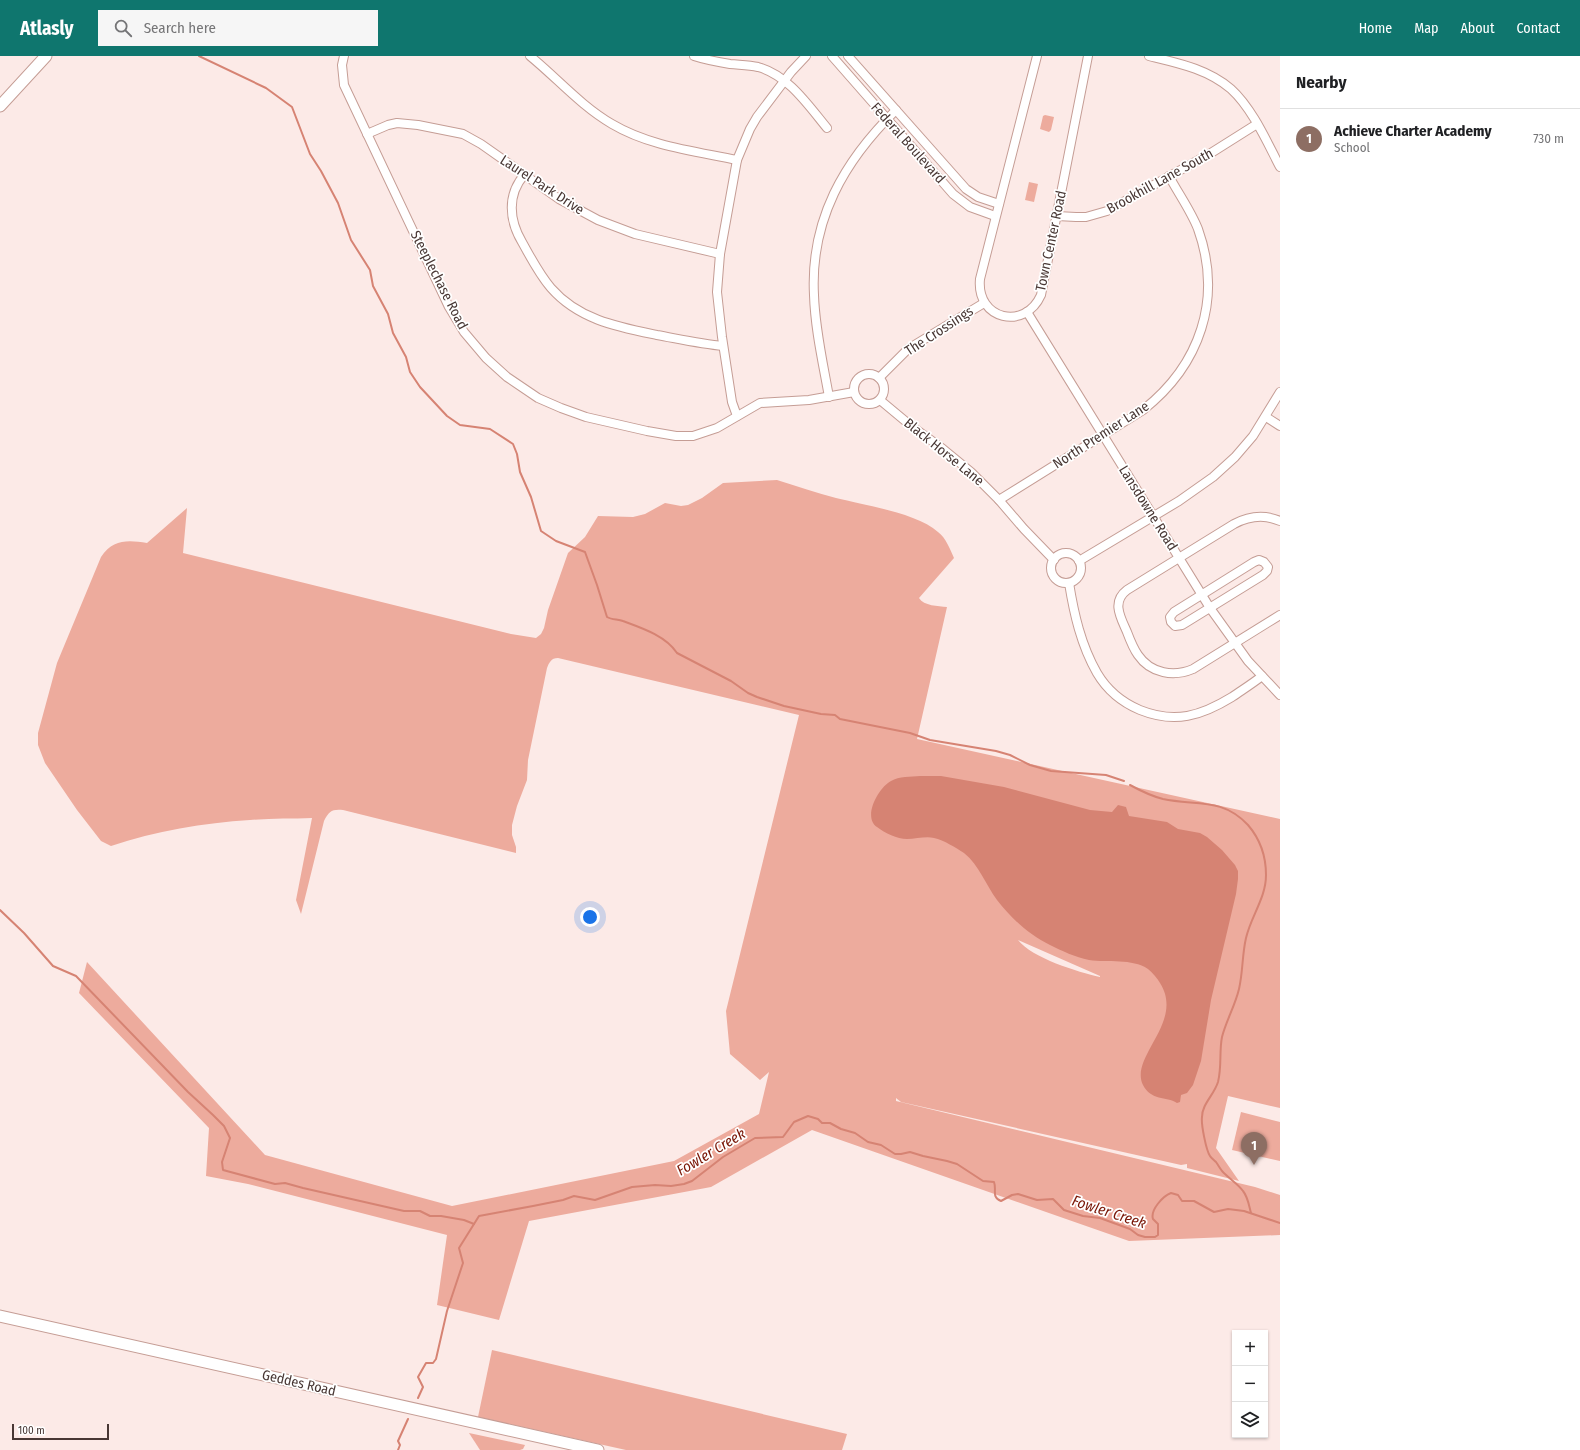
<!DOCTYPE html>
<meta charset="utf-8">
<style>
:root{--surface:#fff;--page:#f6f6f6;--text:#202124;--muted:#757577;--line:#e0e0e0;--accent:#0f766e}
body{margin:0;font-family:"Fira Sans Condensed",sans-serif;background:var(--page);color:var(--text)}
.controls{position:absolute;right:12px;bottom:12px;display:grid;overflow:hidden;border-radius:0px;box-shadow:0 1px 3px #0004}
.controls button{width:36px;height:36px;display:grid;place-items:center;padding:0;border:0;border-bottom:1px solid var(--line);background:var(--surface);color:var(--text);font:20px sans-serif}
.scale{position:absolute;left:12px;bottom:10px;width:97px;box-sizing:border-box;padding-left:4px;border:2px solid #483734;border-top:0;font-size:11px;line-height:14px;white-space:nowrap;color:#483734;-webkit-text-stroke:3px #fff;paint-order:stroke}
.you{position:absolute;left:590px;top:861px;width:14px;height:14px;margin:-10px;border:3px solid #fff;border-radius:50%;background:#1a73e8;box-shadow:0 0 0 6px #1a73e833}
.badge{display:grid;place-items:center;width:26px;height:26px;border-radius:50%;background:var(--accent);color:#fff;font-size:13px;font-weight:700}
.pin{position:absolute;translate:-50% -33px;filter:drop-shadow(0 1px 2px #0008)}
.pin::after{content:'';position:absolute;top:21px;width:14px;height:12px;background:inherit;clip-path:polygon(0 0,100% 0,50% 100%)}
.list{margin:0;padding:0;list-style:none}
h2{display:flex;justify-content:space-between;align-items:center;height:52px;margin:0;padding:0 16px;font-size:17px}
h2 small{font-size:13px;font-weight:400;color:var(--muted)}
.list li{display:grid;grid-template-columns:26px 1fr auto;gap:12px;align-items:center;box-sizing:border-box;height:60px;padding:0 16px;border-top:1px solid var(--line)}
.list b{display:block;font-size:15px;white-space:nowrap}
.list p{margin:0;font-size:13px;white-space:nowrap;color:var(--muted)}
.list em{font-size:13px;font-style:normal;color:var(--muted)}
.icon{flex:none;width:22px;height:22px;fill:none;stroke:currentColor;stroke-width:2;stroke-linecap:round;stroke-linejoin:round}
.map{position:relative;flex:none;width:1280px;height:1394px;overflow:hidden}
header{display:flex;align-items:center;gap:24px;box-sizing:border-box;height:56px;padding:0 20px;background:var(--accent);color:#fff}
header strong{font-size:19px}
nav{display:flex;gap:22px;margin-inline-start:auto;font-size:14px}
.search{width:280px;height:36px;background:var(--page);display:flex;align-items:center;gap:10px;box-sizing:border-box;padding:0 14px;border-radius:0px;color:var(--muted);font-size:15px}
main{display:flex}
aside{flex:1;background:var(--surface)}
.map>svg:first-child{display:block}
</style>
<header>
<strong>Atlasly</strong>
<div class="search"><svg class="icon" aria-label="search" viewBox="0 0 24 24"><circle cx="10" cy="10" r="6"/><path d="M15 15l6 6"/></svg>Search here</div>
<nav><a>Home</a><a>Map</a><a>About</a><a>Contact</a></nav>
</header>
<main>
<div class="map">
<svg width="1280" height="1394" viewBox="0 0 1280 1394">
<rect width="100%" height="100%" fill="#fceae7"/>
<g fill="#edab9d" fill-rule="evenodd">
<polygon points="1045,59 1054,61 1051,74 1049,76 1040,73 1043,60"/>
<polygon points="1029,126 1038,128 1034,146 1025,144"/>
<path d="M777,424C797,430 817,437 836,442C864,449 917,457 938,476C946,482 950,493 954,502L919,542C924,550 938,550 947,551L917,683L1280,763V1052L1228,1040L1216,1092L1239,1125L1187,1112V1108L1181,1109L901,1046L896,1042V1045L1255,1131L1280,1139V1179L1129,1185L812,1074L711,1131L529,1165L499,1264L437,1249L447,1179L248,1128L206,1120L209,1072L79,937L87,906L265,1099L452,1150L674,1105L759,1058L769,1016L760,1024L730,998L726,955L799,659L558,602C551,602 549,607 547,612L528,704L527,724L517,750L512,769V779L516,791V797L343,754C332,753 329,755 324,765L301,858L296,844L312,762C291,763 271,762 250,764C204,767 155,775 111,790L101,785L77,754L45,707L38,689V677L57,607L101,501C113,483 128,484 147,487L187,452L183,497L511,578L536,582L541,578L544,572L548,554L568,497L585,481L598,460L633,461L645,458L665,447L681,450L688,449L702,442L723,427ZM1018,884L1100,920V921C1078,916 1032,902 1018,884Z"/>
<polygon points="1241,1056 1280,1066 1280,1105 1232,1094"/>
<polygon points="492,1294 847,1378 842,1394 626,1394 478,1361"/>
<polygon points="469,1377 525,1389 523,1393 520,1394 480,1394"/>
</g>
<path fill="#d68373" d="M920,720H941L1004,731L1090,754L1112,756L1118,749L1126,751L1129,760L1167,766L1178,773L1200,777L1207,781L1222,794L1235,809L1238,815V823L1236,838L1211,944L1201,1005L1193,1029L1187,1037L1181,1039L1180,1046L1177,1047C1166,1040 1151,1045 1143,1029C1129,1001 1185,966 1160,927C1157,922 1153,917 1148,913C1132,902 1108,907 1089,904C1075,901 1062,895 1050,889C1029,879 1011,862 997,844C986,829 979,809 964,797C956,792 944,784 934,782C926,780 916,783 907,783C897,783 885,777 877,771C862,761 879,731 891,725C899,720 911,721 920,720Z"/>
<g fill="none" stroke-linecap="round" stroke-linejoin="round">
<g stroke="#d68373" stroke-width="2">
<path d="M199,0L266,32L292,51L310,98L321,115L338,147L351,184L370,214L373,230L388,258L393,277L406,301L410,316L420,331L447,360L460,369L490,373L513,388L517,398L520,416L531,441L541,475L556,485L585,496L597,529L607,561C612,564 618,563 623,565C642,572 666,580 677,597L731,625L748,637L757,641L784,650L821,658L835,659L840,663L910,677L930,684L996,695L1010,699L1030,709L1051,715L1106,719L1124,725"/>
<path d="M1130,729C1141,735 1151,740 1163,743C1195,750 1222,741 1248,769C1260,783 1266,801 1266,819C1266,842 1251,860 1246,882C1242,899 1243,916 1239,933C1235,950 1226,965 1222,981C1219,996 1222,1010 1218,1026C1214,1039 1202,1048 1202,1061C1201,1068 1206,1094 1210,1100C1211,1102 1214,1104 1216,1106C1219,1110 1221,1115 1225,1118C1231,1124 1238,1128 1243,1135C1248,1141 1249,1150 1251,1157"/>
<polyline points="0,854 24,877 53,910 76,920 188,1036 213,1059 224,1070 230,1082 222,1106 223,1114 275,1128 285,1127 303,1132 404,1155 420,1155 430,1160 441,1160 464,1164 474,1168"/>
<path d="M418,1342L423,1331L418,1321L426,1307H433L436,1303L447,1255L463,1207L459,1192L479,1160L533,1150L563,1144L574,1140L595,1144L632,1131L655,1129L671,1130L684,1128L692,1125L723,1101L755,1082L783,1081L794,1066L808,1060L818,1063L822,1067H830L841,1073L855,1077L868,1086L881,1089L895,1098H901L910,1096L923,1100L947,1105L957,1108L983,1125L994,1126C997,1134 991,1141 1001,1145L1012,1139L1018,1138L1037,1144L1053,1143L1064,1154L1083,1160L1100,1162L1130,1173L1138,1179L1145,1181H1155L1158,1179V1168L1153,1163C1150,1154 1163,1140 1171,1137L1178,1139L1182,1145H1194L1214,1156L1228,1153L1244,1155L1280,1167"/>
<polyline points="398,1394 400,1389 398,1385 408,1363"/>
</g>
<g stroke="#c59d95" stroke-width="10">
<g id="street">
<polyline points="344,0 342,9 344,29 449,251 464,276 486,302 507,321 538,342 561,352 586,361 647,375 676,380 693,380 717,372 760,347 809,344 854,336"/>
<path d="M530,0C557,22 581,50 612,68C649,90 694,95 737,104"/>
<path d="M694,0C706,4 718,6 730,8C740,9 749,9 758,11C788,19 808,49 827,72"/>
<polyline points="832,0 953,138 970,151 995,160"/>
<polyline points="848,0 966,133 978,141 999,148"/>
<path d="M1037,0L980,223C976,264 1025,275 1041,239L1088,0"/>
<path d="M1149,0C1178,7 1208,13 1231,33C1252,52 1267,86 1280,111"/>
<polyline points="367,78 388,69 397,67 418,69 463,78 481,88 559,143 598,164 635,178 720,198"/>
<path d="M524,119C507,139 509,164 522,186C531,202 539,218 551,232C579,264 618,271 657,279C679,283 701,288 723,290"/>
<polyline points="1057,160 1076,161 1086,161 1107,155 1211,97 1257,68"/>
<polyline points="1027,256 1210,552 1248,605 1280,639"/>
<circle cx="869" cy="333" r="15"/>
<polyline points="879,322 908,293 984,247"/>
<path d="M829,341C823,307 815,273 814,239C810,164 844,105 896,54"/>
<polyline points="880,344 910,369 943,393 971,416 999,444 1024,473 1054,504"/>
<polyline points="737,360 732,346 722,281 717,236 720,198 737,104 750,73 757,61 791,16 806,0"/>
<polyline points="1266,361 1280,370"/>
<path d="M999,444L1143,354C1200,309 1223,243 1198,173C1191,155 1178,137 1169,120"/>
<path d="M1280,465C1264,458 1249,460 1234,468L1127,534C1111,546 1121,562 1127,576C1130,584 1133,592 1138,599C1151,618 1174,621 1193,613L1280,559"/>
<circle cx="1066" cy="512" r="15"/>
<polygon points="1259,504 1264,506 1268,511 1267,515 1263,519 1182,569 1175,570 1171,566 1170,561 1174,556 1254,506"/>
<polyline points="1079,505 1179,445 1213,421 1235,401 1253,380 1280,336"/>
<path d="M1069,527C1074,558 1081,589 1097,617C1107,634 1121,646 1140,654C1175,668 1201,660 1232,641C1242,634 1252,628 1262,620"/>
</g>
</g>
<g stroke="#c59d95" stroke-width="13">
<g id="secondary">
<polyline points="0,50 46,0"/>
<polyline points="0,1260 598,1394"/>
</g>
</g>
<use href="#street" stroke="#fff" stroke-width="8"/>
<use href="#secondary" stroke="#fff" stroke-width="11"/>
</g>
<g text-anchor="middle" dominant-baseline="central" stroke-width="3.5" stroke-linejoin="round" paint-order="stroke">
<g font-size="14" fill="#483734" stroke="#fff">
<text transform="translate(908 87) rotate(48)">Federal Boulevard</text>
<text transform="translate(1160 125) rotate(-29)">Brookhill Lane South</text>
<text transform="translate(542 129) rotate(33)">Laurel Park Drive</text>
<text transform="translate(1051 185) rotate(-78)">Town Center Road</text>
<text transform="translate(439 224) rotate(63)">Steeplechase Road</text>
<text transform="translate(939 275) rotate(-33)">The Crossings</text>
<text transform="translate(1101 379) rotate(-33)">North Premier Lane</text>
<text transform="translate(944 396) rotate(39)">Black Horse Lane</text>
<text transform="translate(1148 452) rotate(58)">Lansdowne Road</text>
<text transform="translate(299 1327) rotate(13)">Geddes Road</text>
</g>
<g font-size="15" font-style="italic" fill="#791606" stroke="#fff">
<text transform="translate(711 1096) rotate(-31)">Fowler Creek</text>
<text transform="translate(1109 1156) rotate(18)">Fowler Creek</text>
</g>
</g>
</svg>
<div class="controls">
<button>+</button>
<button>−</button>
<button><svg class="icon" aria-label="layers" viewBox="0 0 24 24"><path d="M12 4l9 5-9 5-9-5zM3 14l9 5 9-5"/></svg></button>
</div>
<div class="scale">100 m</div>
<div class="you"></div>
<div class="pin badge" style="left:1254px;top:1109px;background:#8d6e63">1</div>
</div>
<aside>
<h2>Nearby<small></small></h2>
<ul class="list">
<li><span class="badge" style="background:#8d6e63">1</span><div><b>Achieve Charter Academy</b><p>School</p></div><em>730 m</em></li>
</ul>
</aside>
</main>
